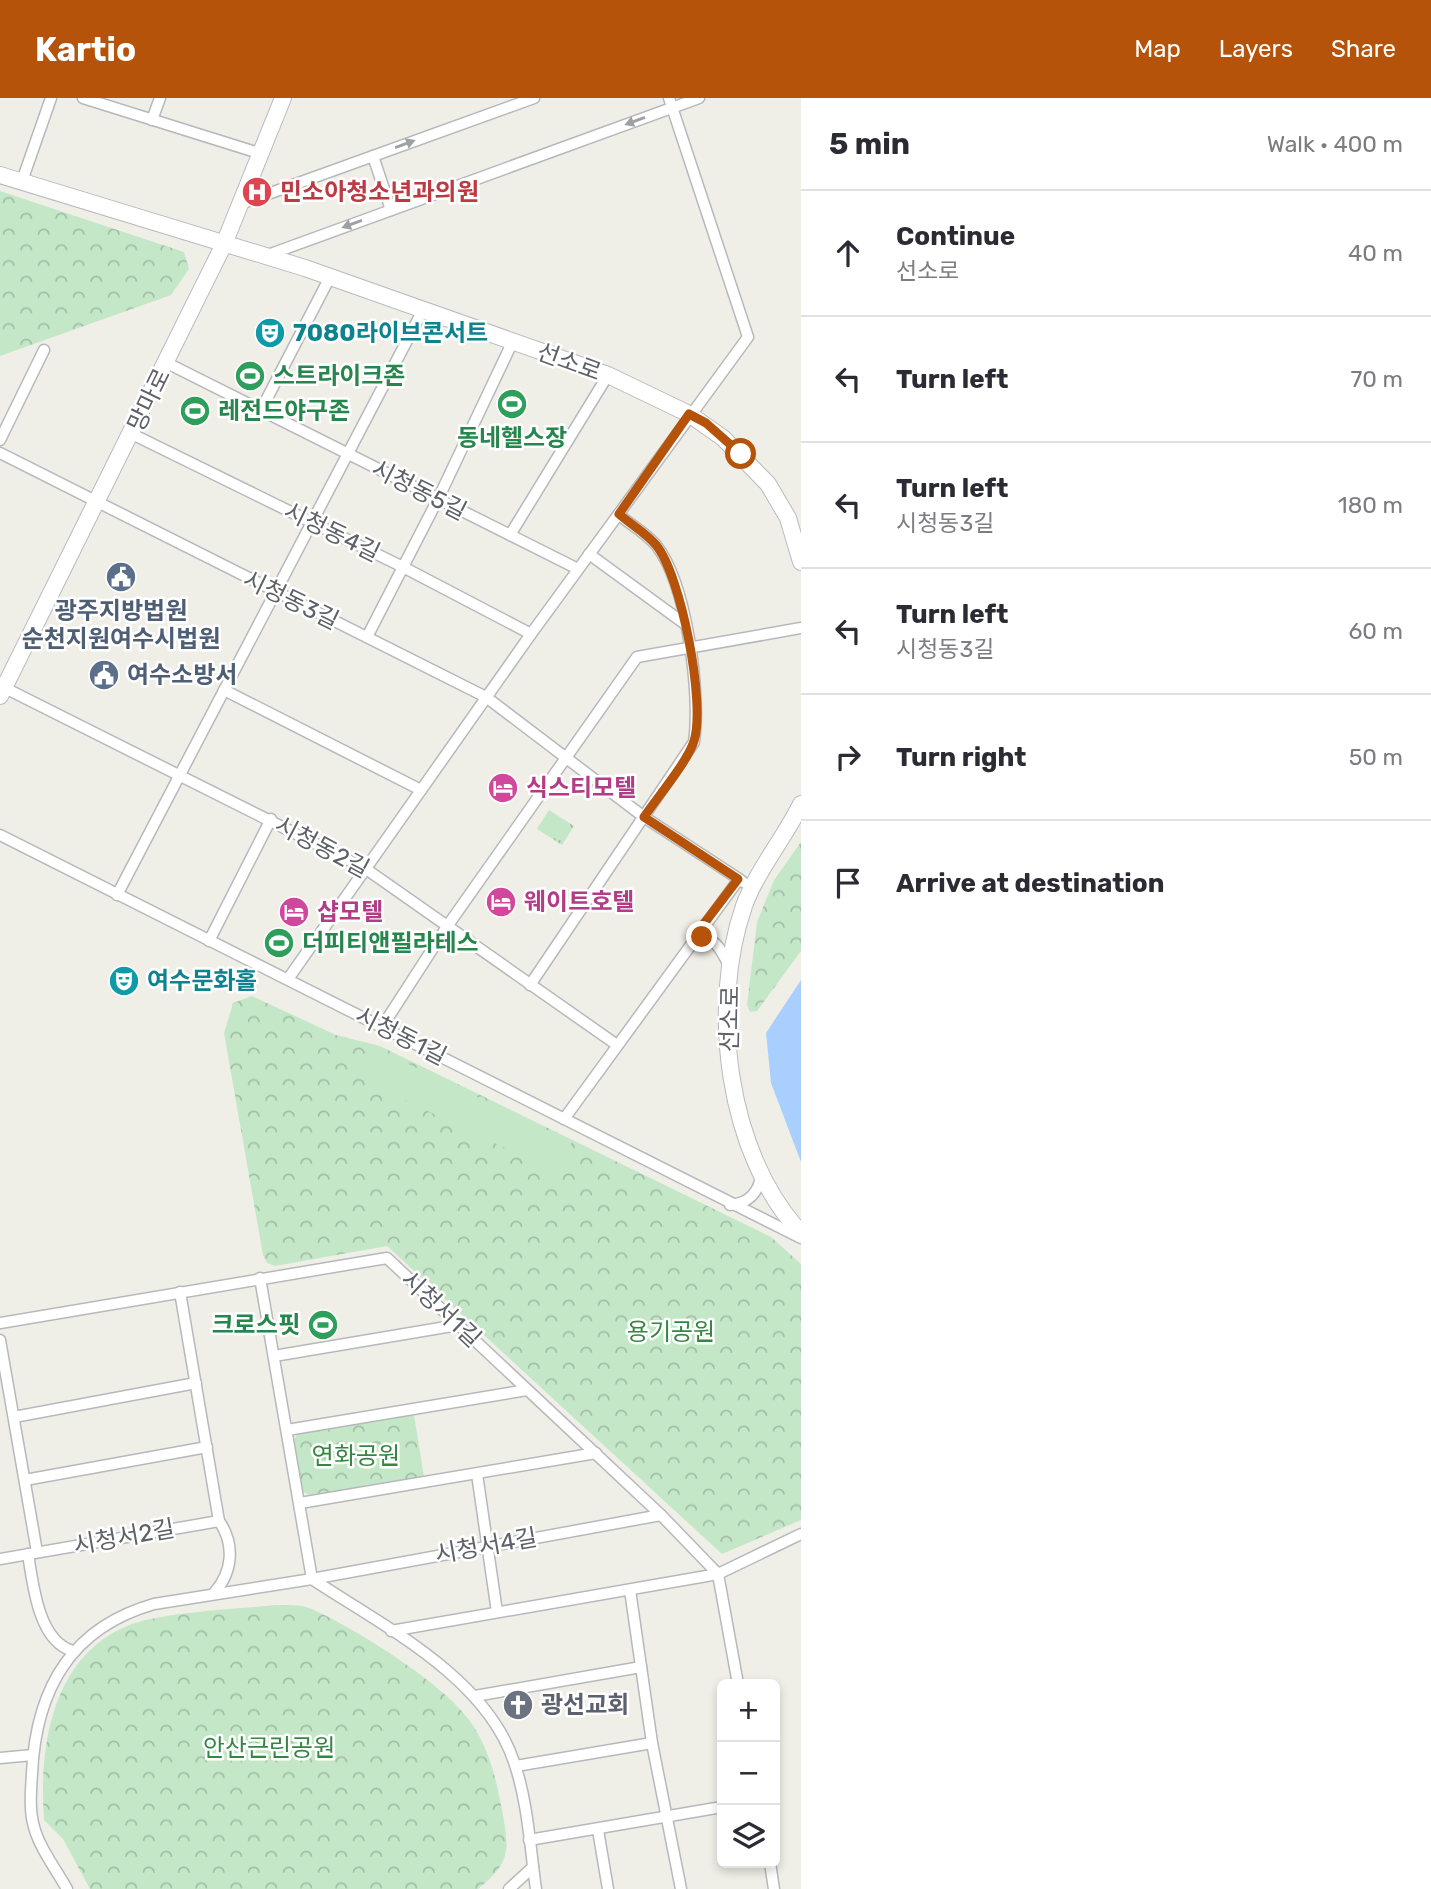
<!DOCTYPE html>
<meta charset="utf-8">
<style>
:root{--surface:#fff;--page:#f2f2f3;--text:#2b2b33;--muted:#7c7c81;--line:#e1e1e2;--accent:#b45309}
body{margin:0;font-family:Rubik,"Noto Sans KR",sans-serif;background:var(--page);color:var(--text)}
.controls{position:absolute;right:21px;bottom:21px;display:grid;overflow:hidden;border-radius:10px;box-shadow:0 4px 10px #0003}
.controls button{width:63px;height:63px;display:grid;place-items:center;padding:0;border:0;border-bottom:2px solid var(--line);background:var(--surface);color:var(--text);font:35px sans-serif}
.stop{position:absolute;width:21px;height:21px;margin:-16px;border:5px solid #b45309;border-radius:50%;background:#fff}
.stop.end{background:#b45309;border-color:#fff;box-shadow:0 2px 7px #0008}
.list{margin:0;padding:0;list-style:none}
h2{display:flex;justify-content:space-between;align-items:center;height:91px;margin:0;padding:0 28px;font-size:30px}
h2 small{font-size:23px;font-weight:400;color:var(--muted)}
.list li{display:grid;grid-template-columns:46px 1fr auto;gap:21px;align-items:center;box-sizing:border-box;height:126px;padding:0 28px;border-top:2px solid var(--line)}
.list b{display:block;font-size:26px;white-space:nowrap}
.list p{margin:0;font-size:23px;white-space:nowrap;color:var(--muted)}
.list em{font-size:23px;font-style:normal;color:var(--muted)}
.icon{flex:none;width:38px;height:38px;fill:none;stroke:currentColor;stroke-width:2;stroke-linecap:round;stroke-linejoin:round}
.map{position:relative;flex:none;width:801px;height:1791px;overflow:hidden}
header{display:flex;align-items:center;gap:42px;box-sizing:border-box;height:98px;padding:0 35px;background:var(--accent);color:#fff}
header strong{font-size:33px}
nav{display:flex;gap:38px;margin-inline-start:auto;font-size:24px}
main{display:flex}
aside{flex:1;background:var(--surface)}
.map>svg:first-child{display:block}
</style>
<header>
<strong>Kartio</strong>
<nav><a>Map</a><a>Layers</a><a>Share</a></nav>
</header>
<main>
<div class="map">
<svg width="801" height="1791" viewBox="0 0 801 1791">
<defs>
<pattern id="grass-tufts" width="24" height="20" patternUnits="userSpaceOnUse" patternTransform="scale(1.75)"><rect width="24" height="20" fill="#c4e7c8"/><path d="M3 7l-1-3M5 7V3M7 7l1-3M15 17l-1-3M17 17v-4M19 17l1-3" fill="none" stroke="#a2bfa6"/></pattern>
<pattern id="park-crowns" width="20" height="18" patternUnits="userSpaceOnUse" patternTransform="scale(1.75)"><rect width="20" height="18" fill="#c4e7c8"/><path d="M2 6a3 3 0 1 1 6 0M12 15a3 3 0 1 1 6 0" fill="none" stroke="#a2bfa6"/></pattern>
</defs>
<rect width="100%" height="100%" fill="#f0efe7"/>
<polygon fill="url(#grass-tufts)" points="549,712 574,728 562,747 537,731"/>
<g fill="url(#park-crowns)">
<polygon points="0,93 184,154 189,171 171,197 0,258"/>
<polygon points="801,744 801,853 757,913 750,914 747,907 757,824 774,782"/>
<polygon points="252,898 336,937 380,948 771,1139 801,1166 801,1422 722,1456 387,1148 275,1168 267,1165 263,1157 224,935 233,905"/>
<polygon points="414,1317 424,1379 309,1397 303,1394 294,1342 297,1336"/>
<path d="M275,1507C288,1507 301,1506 312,1511C356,1531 447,1587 472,1626C490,1653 496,1681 502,1712C509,1751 512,1764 478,1791H90L63,1741L44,1722C39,1650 51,1560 127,1528C160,1514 237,1511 275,1507Z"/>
</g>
<polygon fill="#c4e7c8" points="375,950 572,1044 557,1075 361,981"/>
<polygon fill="#a9cfff" points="801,882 801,1064 771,985 766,935"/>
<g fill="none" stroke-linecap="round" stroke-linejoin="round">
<g stroke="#b7b8bd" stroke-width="13">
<g id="street">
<polyline points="83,0 262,56"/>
<polyline points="152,22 160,0"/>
<polyline points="373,58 391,112"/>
<polyline points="22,83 51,0"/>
<polyline points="243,105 534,0"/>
<polyline points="265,158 699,0"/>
<polyline points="167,265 578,471"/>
<polyline points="261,312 330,179"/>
<polyline points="132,336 403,469 531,536"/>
<polyline points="0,342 44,252"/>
<polyline points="0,355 486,599 644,719 739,781"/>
<polyline points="510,437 608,277"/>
<polyline points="589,456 685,526"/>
<polyline points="367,539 438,401 513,243"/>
<polyline points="5,590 366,771 617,947"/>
<polyline points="224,592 421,692"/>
<polyline points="0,737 801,1140"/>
<polyline points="117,797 423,212"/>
<path d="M693,840C715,836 722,853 730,870"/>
<polyline points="209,843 271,721"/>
<polyline points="288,881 531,536 748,239 669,0"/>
<path d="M530,887L694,644C701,596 687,486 656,447C646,435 630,426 619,417"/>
<polyline points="382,929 446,830 637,559 801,530"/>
<polyline points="564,1021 739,781 743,784"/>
<path d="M730,1107C750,1105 759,1094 762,1075"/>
<path d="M260,1180L312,1481C383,1528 486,1579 514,1664C528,1704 530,1750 536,1791"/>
<path d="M180,1194L219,1423C235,1446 233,1474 214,1495"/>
<polyline points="0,1225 387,1160 661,1417 718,1476"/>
<polyline points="0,1242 37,1454"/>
<polyline points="274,1258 458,1227"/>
<polyline points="14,1319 196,1285"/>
<polyline points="287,1332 527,1292"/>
<polyline points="477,1376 497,1514"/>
<polyline points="25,1382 207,1349"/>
<polyline points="300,1405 596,1355"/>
<path d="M28,1456C33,1486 38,1543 73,1553"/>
<polyline points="0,1461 219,1423"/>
<polyline points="718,1476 738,1586"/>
<polyline points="630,1492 652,1645 681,1791"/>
<polyline points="391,1533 718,1476 801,1436"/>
<polyline points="475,1598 641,1569"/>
<polyline points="0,1660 33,1657"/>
<polyline points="516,1668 652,1645"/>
<polyline points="598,1732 608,1791"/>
<polyline points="529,1742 722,1709"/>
<polyline points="770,1765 774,1791"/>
<path d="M67,1791C56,1771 40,1751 34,1729C29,1712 31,1693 32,1675C36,1592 70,1530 154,1506L312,1481L661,1417"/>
<polyline points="509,1791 533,1769"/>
</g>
</g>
<g stroke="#b8bac0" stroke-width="18">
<g id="secondary">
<polyline points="0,77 305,170 608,277 689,316 723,340 768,386 788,420 801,464"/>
<polyline points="0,598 224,146 283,0"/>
<path d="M801,706C784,741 757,772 744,808C709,909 727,1056 801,1135"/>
</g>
</g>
<use href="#street" stroke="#fff" stroke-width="10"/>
<use href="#secondary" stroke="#fff" stroke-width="16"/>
</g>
<defs><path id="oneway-solid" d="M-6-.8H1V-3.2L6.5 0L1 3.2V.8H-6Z" transform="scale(1.75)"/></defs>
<g fill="#9ea0a4">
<use href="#oneway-solid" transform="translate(635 23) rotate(160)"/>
<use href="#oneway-solid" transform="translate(405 46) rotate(-20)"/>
<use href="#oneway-solid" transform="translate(352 126) rotate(160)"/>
</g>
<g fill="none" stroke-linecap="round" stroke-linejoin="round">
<path stroke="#b45309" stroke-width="9" d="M702,839L693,840L738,781L644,719C657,700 688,663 694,643C706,606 681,477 656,447C646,435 630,426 619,416L689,316L706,325L741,356"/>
</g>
<defs>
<g id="hospital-disc" transform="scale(1.575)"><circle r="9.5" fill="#e0444e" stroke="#fff"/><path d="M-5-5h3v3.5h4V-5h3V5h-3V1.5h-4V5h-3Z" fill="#fff"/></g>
<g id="theatre-disc" transform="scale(1.575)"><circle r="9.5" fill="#0f9aa8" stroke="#fff"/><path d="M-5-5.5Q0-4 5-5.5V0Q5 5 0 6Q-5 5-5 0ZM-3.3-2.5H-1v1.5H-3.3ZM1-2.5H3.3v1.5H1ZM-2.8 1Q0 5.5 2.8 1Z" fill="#fff"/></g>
<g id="stadium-disc" transform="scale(1.575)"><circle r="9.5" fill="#2e9e5b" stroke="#fff"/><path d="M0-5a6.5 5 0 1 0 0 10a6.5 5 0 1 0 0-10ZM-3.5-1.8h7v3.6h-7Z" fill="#fff"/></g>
<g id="civic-disc" transform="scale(1.575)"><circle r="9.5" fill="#5c6f8a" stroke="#fff"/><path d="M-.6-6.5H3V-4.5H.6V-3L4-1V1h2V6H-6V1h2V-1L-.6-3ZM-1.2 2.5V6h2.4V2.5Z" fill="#fff"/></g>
<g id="hotel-disc" transform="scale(1.575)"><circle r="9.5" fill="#d1479c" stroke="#fff"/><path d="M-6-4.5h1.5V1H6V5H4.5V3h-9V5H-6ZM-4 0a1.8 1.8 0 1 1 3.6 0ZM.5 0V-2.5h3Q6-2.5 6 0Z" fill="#fff"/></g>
<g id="church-disc" transform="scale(1.575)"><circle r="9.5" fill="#6b7280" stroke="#fff"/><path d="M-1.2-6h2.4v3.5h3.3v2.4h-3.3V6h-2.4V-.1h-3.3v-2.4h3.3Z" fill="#fff"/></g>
</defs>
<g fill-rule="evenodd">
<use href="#hospital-disc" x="257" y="94"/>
<use href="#theatre-disc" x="270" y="235"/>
<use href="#stadium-disc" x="250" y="278"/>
<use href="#stadium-disc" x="512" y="306"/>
<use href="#stadium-disc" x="195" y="313"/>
<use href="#civic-disc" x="121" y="479"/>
<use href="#civic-disc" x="104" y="577"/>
<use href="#hotel-disc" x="503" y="690"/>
<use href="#hotel-disc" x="501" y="804"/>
<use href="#hotel-disc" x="294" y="814"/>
<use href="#stadium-disc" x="279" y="845"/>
<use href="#theatre-disc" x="124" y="883"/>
<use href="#stadium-disc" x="323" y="1227"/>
<use href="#church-disc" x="518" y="1607"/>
</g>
<g text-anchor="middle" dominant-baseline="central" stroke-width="5" stroke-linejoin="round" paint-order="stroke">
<g font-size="24" font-weight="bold" fill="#be3a42" stroke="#fff" text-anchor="start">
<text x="280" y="94">민소아청소년과의원</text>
</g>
<g font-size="24" font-weight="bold" fill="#0d838f" stroke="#fff" text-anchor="start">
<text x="293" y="235">7080라이브콘서트</text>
<text x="147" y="883">여수문화홀</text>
</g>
<g font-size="24" fill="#5e6167" stroke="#fff">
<text transform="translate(569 264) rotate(20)">선소로</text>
<text transform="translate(149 302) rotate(-64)">망마로</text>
<text transform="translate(419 392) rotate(27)">시청동5길</text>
<text transform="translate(332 434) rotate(26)">시청동4길</text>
<text transform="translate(291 502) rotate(26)">시청동3길</text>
<text transform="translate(322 749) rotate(28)">시청동2길</text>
<text transform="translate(730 921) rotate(-89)">선소로</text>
<text transform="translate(401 938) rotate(27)">시청동1길</text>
<text transform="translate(441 1211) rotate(43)">시청서1길</text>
<text transform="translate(124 1439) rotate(-10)">시청서2길</text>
<text transform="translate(486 1448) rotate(-10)">시청서4길</text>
</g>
<g font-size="24" font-weight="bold" fill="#27864d" stroke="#fff" text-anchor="start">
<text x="273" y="278">스트라이크존</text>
<text x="218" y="313">레전드야구존</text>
<text x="512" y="340" text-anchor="middle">동네헬스장</text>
<text x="302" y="845">더피티앤필라테스</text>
<text x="300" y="1227" text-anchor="end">크로스핏</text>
</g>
<g font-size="24" font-weight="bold" fill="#4e5e75" stroke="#fff">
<text x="121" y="513">광주지방법원<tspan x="121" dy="28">순천지원여수시법원</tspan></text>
<text x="127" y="577" text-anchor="start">여수소방서</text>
</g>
<g font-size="24" font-weight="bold" fill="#b23c85" stroke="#fff" text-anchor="start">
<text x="526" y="690">식스티모텔</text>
<text x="524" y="804">웨이트호텔</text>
<text x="317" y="814">샵모텔</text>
</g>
<g font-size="24" fill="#368643" stroke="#fff">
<text x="671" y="1234">용기공원</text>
<text x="356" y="1358">연화공원</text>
<text x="269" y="1650">안산근린공원</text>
</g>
<g font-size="24" font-weight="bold" fill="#5b616d" stroke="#fff" text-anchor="start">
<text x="541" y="1607">광선교회</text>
</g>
</g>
</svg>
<div class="controls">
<button>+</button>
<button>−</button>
<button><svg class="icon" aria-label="layers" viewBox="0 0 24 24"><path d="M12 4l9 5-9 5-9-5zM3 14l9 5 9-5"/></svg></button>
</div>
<div class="stop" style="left:741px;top:356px"></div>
<div class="stop end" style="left:702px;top:839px"></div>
</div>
<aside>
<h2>5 min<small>Walk · 400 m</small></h2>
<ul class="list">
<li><svg class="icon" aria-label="ahead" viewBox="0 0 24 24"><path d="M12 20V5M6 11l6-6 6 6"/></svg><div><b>Continue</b><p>선소로</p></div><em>40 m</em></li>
<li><svg class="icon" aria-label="left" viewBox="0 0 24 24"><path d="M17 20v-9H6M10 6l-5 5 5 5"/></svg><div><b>Turn left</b></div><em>70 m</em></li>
<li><svg class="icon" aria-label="left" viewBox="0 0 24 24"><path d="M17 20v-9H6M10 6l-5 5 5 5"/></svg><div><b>Turn left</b><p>시청동3길</p></div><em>180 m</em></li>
<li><svg class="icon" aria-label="left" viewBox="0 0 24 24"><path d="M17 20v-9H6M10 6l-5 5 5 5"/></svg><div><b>Turn left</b><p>시청동3길</p></div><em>60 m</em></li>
<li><svg class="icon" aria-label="right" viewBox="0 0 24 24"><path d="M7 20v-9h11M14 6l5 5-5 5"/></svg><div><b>Turn right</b></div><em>50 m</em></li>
<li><svg class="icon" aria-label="arrive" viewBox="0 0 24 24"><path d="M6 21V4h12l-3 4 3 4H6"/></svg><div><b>Arrive at destination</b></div></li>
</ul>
</aside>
</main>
